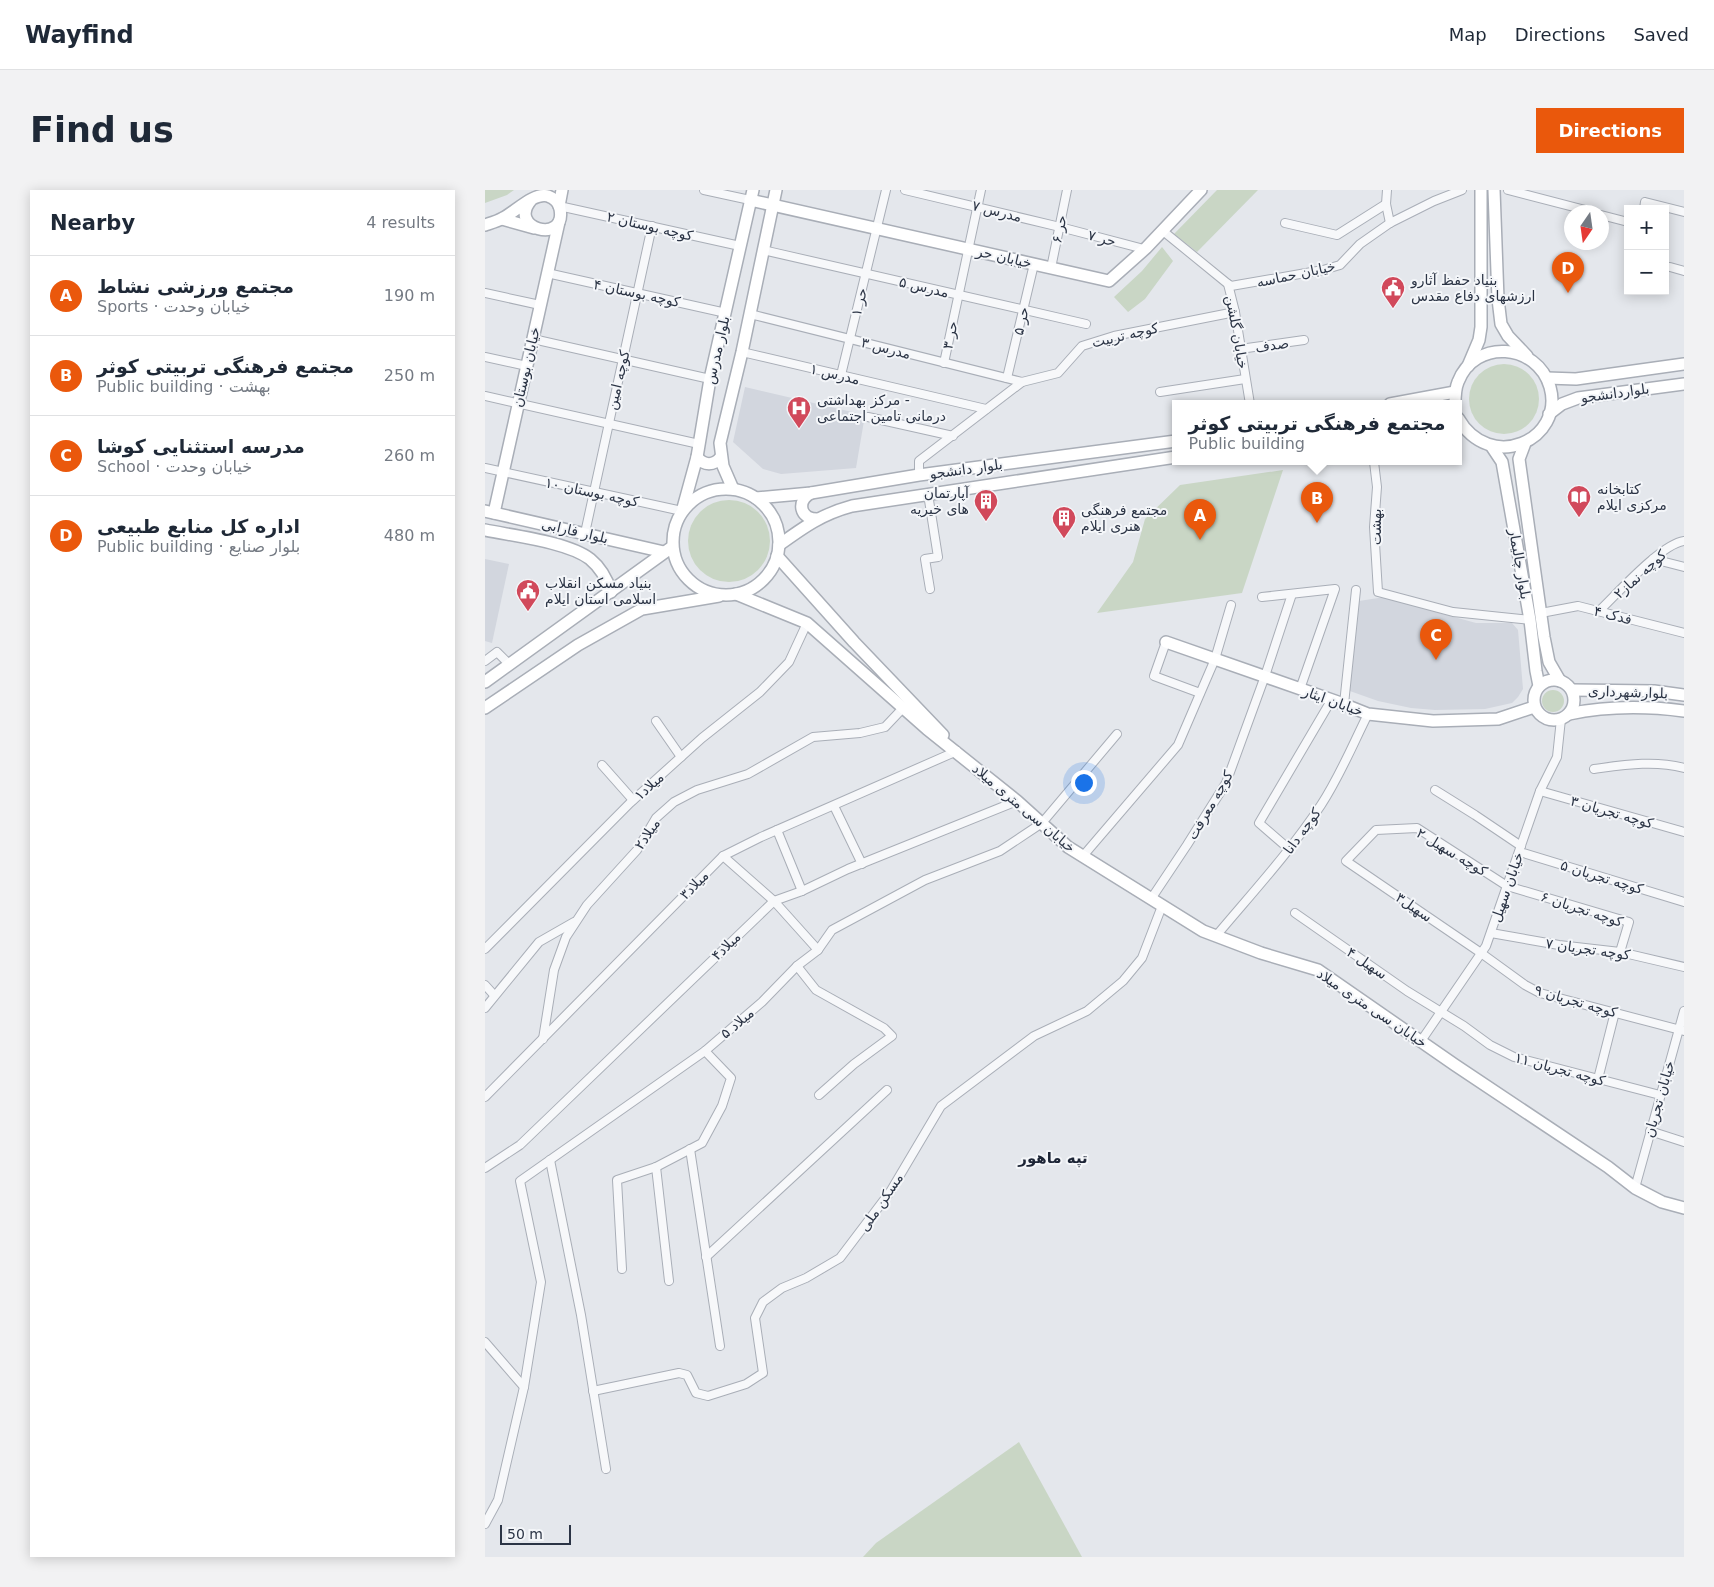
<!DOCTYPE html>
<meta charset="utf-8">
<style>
:root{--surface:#fff;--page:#f2f2f3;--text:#1f2937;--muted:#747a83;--line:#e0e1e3;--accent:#ea580c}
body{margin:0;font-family:"DejaVu Sans","Noto Naskh Arabic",sans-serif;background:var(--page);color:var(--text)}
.controls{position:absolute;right:15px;top:15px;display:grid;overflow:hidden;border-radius:0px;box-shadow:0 2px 12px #0003}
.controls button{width:45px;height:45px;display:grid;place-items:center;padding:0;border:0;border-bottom:1px solid var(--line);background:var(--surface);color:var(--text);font:25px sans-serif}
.compass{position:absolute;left:1079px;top:15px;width:45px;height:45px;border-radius:50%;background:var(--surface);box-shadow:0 2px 12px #0003;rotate:193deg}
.scale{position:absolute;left:15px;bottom:12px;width:71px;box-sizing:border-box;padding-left:5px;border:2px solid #2b3445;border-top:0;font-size:14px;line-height:18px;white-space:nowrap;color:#2b3445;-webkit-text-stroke:4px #f4f6f9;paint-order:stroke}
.you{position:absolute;left:598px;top:592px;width:18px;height:18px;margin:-12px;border:4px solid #fff;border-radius:50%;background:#1a73e8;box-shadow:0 0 0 8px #1a73e833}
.badge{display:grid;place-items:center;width:32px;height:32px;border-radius:50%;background:var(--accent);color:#fff;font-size:16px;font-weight:700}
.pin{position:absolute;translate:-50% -41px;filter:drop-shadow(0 1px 2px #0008)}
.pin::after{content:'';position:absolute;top:26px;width:18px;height:15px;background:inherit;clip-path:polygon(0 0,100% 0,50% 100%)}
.popup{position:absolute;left:687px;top:210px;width:290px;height:65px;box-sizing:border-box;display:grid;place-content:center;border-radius:0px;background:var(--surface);filter:drop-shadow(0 1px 4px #0005);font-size:16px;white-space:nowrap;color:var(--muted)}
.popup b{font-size:19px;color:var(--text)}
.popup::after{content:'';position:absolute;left:50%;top:100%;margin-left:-10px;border:10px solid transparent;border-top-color:var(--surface)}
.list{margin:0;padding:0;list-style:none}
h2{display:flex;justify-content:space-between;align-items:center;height:65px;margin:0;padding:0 20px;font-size:21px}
h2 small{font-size:16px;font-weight:400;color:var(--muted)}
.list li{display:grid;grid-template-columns:32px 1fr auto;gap:15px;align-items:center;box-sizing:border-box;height:80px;padding:0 20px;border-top:1px solid var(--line)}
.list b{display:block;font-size:19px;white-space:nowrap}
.list p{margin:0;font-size:16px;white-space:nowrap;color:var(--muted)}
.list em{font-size:16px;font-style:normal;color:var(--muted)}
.map{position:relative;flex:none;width:1199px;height:1367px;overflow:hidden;border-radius:0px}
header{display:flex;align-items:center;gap:30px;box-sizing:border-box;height:70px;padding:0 25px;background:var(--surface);border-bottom:1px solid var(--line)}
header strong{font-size:24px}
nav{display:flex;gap:28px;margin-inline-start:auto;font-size:18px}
.intro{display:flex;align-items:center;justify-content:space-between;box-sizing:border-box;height:120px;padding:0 30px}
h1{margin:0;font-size:35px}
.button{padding:12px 22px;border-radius:0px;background:var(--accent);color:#fff;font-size:18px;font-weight:700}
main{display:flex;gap:30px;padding:0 30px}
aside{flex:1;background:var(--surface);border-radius:0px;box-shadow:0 2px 12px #0003}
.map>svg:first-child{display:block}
</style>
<header>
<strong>Wayfind</strong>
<nav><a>Map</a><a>Directions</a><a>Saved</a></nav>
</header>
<div class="intro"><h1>Find us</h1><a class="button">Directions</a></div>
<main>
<aside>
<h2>Nearby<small>4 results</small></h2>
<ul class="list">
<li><span class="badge">A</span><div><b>مجتمع ورزشی نشاط</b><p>Sports · خیابان وحدت</p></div><em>190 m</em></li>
<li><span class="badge">B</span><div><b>مجتمع فرهنگی تربیتی کوثر</b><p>Public building · بهشت</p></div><em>250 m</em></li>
<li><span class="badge">C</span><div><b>مدرسه استثنایی کوشا</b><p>School · خیابان وحدت</p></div><em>260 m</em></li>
<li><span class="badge">D</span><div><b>اداره کل منابع طبیعی</b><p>Public building · بلوار صنایع</p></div><em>480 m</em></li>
</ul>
</aside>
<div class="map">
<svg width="1199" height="1367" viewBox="0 0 1199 1367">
<rect width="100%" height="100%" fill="#e4e7ec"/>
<g fill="#d2d6de">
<polygon points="260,197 380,225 371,278 296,284 278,279 248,252"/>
<polygon points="0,369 24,374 7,453 0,451"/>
<polygon points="906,406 940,419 991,433 1027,433 1033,440 1038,499 1033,507 1027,513 1000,519 950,520 926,518 893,511 862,500 874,411"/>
</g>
<g fill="#c9d6c5">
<polygon points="0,0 29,0 22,5 0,13"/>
<polygon points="732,0 773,0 712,62 689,44"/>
<polygon points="677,57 688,71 660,109 643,122 629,107 657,81"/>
<circle cx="1019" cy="209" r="35"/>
<polygon points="798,280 757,403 612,423 648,372 660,329 695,295"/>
<circle cx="244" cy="351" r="41"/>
<circle cx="1068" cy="511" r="11"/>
<polygon points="534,1252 597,1367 378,1367 391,1353"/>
</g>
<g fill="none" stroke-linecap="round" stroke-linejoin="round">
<g stroke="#a9aeb7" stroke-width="10">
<g id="street">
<polyline points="219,0 265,10"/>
<polyline points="420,0 575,37 659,59"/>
<polyline points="902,0 901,14 905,33"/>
<polyline points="1023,0 1108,22"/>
<polyline points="74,16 255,56"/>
<polyline points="1159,19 1160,12 1199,22"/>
<polyline points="1116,25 1143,32"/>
<polyline points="800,33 852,45 901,14"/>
<polyline points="678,41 743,94 750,122 765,214"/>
<polyline points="278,60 601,134"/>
<polyline points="1185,77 1199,81"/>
<polyline points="566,78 582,0"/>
<polyline points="62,83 241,123"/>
<polyline points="743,94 746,96 838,80 855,75 875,54 905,33 949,11 977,0"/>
<polyline points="0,103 55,115"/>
<polyline points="265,124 537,192"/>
<polyline points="48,149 225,189"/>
<polyline points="755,159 819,150"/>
<polyline points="257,162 501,219"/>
<polyline points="0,167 42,176"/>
<polyline points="459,173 496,0"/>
<polyline points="356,185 401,0"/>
<polyline points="522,188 549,74"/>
<polyline points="675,202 760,189"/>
<polyline points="0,206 214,254"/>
<polyline points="383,227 468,246"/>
<polyline points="889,272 892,297 889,337 893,402 968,422 1045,430"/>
<polyline points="0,278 197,321"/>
<polyline points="434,285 434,271 537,192 573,183 597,156 629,146 750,122"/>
<polyline points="443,304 453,367 440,369 445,399"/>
<polyline points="100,343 167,36"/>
<polyline points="1168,369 1199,377"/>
<polyline points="777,407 850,399 815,499"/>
<path d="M1114,421C1132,404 1176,354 1199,351"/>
<polyline points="1056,423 1093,416 1199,443"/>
<polyline points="681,452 669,486 715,503"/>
<polyline points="0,471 12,462 25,475"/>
<polyline points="859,514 871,400"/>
<polyline points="171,531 196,567"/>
<polyline points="117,575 148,610"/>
<path d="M1109,579C1139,575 1169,570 1199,578"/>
<polyline points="950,600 990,625 1036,656"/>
<polyline points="1055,601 1199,642"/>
<polyline points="349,616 377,674"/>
<polyline points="292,640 317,701"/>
<polyline points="804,659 774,633 847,509"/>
<polyline points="1035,662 1199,712"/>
<polyline points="238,666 289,711 333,760"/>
<polyline points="598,666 693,555 730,469 746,415"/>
<polyline points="666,709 702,655 741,593 780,486 807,404"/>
<polyline points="810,723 922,801 979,836 1005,855 1029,867 1175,905"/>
<polyline points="1006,743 1074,755 1135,762 1199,777"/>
<path d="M731,746C767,703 805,662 836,615C855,586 868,554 883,524"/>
<polyline points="0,759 145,613 217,548 275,502 304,472 322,433"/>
<polyline points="1135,762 1144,732 1022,696 932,638 891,640 861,671 996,763 1040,795 1055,803 1199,841"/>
<polyline points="312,776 331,800 399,838 407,846 369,874 334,905"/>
<polyline points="0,795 9,805"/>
<polyline points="0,818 54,752 89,732"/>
<polyline points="58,849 69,780 81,747 102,715 152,660 171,628 189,612 212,600 263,584 328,547 375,543 400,537 418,518"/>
<polyline points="936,851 1001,756 1055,601 1072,567 1076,529"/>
<polyline points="1113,889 1130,822"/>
<polyline points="0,907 238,666 276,647 472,561"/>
<polyline points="1165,941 1199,952"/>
<polyline points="205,959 235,1156"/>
<polyline points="65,970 96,1125 121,1279"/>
<polyline points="171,977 184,1091"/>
<polyline points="0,978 35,955 289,711 317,701 363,679 532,611"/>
<polyline points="1150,998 1199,821"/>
<polyline points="221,1067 402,900"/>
<polyline points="137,1079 132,990 171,977 217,953 237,916 246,888 220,861"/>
<polyline points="0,1152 39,1197"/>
<polyline points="108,1201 194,1183 202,1185 211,1203 223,1206 261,1194 278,1183 270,1128 278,1112 297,1098 321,1088 355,1068 405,1002 456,916 549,846 602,821 638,791 657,768 677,716"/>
<polyline points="0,1334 13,1310 39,1197 56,1092 35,991 220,861 277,812 312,776 333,760 347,740 440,690 515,661 557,633 632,544"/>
</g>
</g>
<g stroke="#a9aeb7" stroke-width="14">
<g id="secondary">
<polyline points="1009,0 1013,109 1016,134 1023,146 1042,166"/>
<polyline points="265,10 624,91 661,58 716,0"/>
<polyline points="74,16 77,0"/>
<polyline points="17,29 49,38"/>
<path d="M0,35C6,33 13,31 18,28C30,22 49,2 63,6C69,8 74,13 75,19C82,55 20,39 47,9"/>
<polyline points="983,176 994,150 996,137 996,0"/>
<polyline points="1062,188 1091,189 1199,174"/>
<polyline points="905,214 970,202"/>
<path d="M970,214C970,206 970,199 973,192C990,148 1052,153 1065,197C1080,250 1005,284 973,228"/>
<polyline points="1064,224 1077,214 1093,208 1199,194"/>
<polyline points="1040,253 1034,269 1059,447 1064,472 1075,491"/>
<polyline points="1007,257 1017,272 1045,430 1051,481 1054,496"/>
<path d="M212,267C219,276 229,276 236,267"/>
<circle cx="241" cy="352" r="53"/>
<polyline points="248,299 238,276 235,253 257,162 291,0"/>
<path d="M326,303C311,311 315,329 332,329"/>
<polyline points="271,308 326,303 434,285 691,251"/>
<polyline points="198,318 212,267 225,189 268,0"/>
<polyline points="0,321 179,362"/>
<polyline points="9,323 74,32"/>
<path d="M0,340C29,346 83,352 105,369C116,378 122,389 126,402"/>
<path d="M294,355C319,337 337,324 367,316L691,267"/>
<polyline points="292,366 369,452 458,545"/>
<polyline points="251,404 322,433 442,539 532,611 583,657 718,741 776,763 833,780 970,875 1123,977 1150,998 1177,1012 1199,1018"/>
<polyline points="681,452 853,512 883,524 948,531 1013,529 1049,517"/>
<circle cx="1069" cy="510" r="20"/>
<polyline points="0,492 187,357"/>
<polyline points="1087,500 1169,501 1199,505"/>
<polyline points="0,518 93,455 157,419 234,406"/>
<path d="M1084,524C1122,516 1160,516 1199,521"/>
</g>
</g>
<use href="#street" stroke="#f7f8fa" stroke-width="8"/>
<use href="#secondary" stroke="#fff" stroke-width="11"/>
</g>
<defs>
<g id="civic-pin" transform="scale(1.25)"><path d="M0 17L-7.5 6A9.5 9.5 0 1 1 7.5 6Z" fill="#d1495b" stroke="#f4f6f9"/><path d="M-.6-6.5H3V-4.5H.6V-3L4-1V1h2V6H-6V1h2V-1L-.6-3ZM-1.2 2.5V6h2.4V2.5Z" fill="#fff"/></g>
<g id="hospital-pin" transform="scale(1.25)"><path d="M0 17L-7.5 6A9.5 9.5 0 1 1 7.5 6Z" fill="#d1495b" stroke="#f4f6f9"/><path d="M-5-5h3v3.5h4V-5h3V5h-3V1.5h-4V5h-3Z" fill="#fff"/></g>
<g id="library-pin" transform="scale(1.25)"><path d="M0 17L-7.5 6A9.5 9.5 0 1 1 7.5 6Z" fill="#d1495b" stroke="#f4f6f9"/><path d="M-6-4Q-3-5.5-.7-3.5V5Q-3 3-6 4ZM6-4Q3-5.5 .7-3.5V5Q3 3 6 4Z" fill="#fff"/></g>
<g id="building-pin" transform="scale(1.25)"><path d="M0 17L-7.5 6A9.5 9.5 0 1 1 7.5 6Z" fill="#d1495b" stroke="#f4f6f9"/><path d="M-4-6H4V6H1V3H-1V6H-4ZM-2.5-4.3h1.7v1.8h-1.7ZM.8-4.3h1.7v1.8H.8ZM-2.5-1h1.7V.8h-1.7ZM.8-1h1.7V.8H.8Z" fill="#fff"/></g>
</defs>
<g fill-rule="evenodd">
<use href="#civic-pin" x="908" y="98"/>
<use href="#hospital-pin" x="314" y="218"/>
<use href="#library-pin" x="1094" y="307"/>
<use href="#building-pin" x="501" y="311"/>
<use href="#building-pin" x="579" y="328"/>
<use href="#civic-pin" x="43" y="401"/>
</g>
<g text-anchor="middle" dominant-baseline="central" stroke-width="4" stroke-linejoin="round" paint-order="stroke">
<g font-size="14" fill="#2b3445" stroke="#f4f6f9">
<text transform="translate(512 21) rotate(14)">مدرس ۷</text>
<text transform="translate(165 36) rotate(13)">کوچه بوستان ۲</text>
<text transform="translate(574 39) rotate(-78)">حر ۶</text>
<text transform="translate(617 48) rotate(15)">حر ۷</text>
<text transform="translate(519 67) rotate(13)">خیابان حر</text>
<text transform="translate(811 84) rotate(-12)">خیابان حماسه</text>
<text transform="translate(439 97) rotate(13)">مدرس ۵</text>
<text transform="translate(152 103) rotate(12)">کوچه بوستان ۴</text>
<text transform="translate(374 112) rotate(-76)">حر ۱</text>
<text transform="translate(536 131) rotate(-77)">حر ۵</text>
<text transform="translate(752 142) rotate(80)">خیابان گلشن</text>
<text transform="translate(465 145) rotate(-78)">حر ۳</text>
<text transform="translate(640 145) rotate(-13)">کوچه تربیت</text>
<text transform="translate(787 155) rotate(-8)">صدف</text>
<text transform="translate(401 158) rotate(14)">مدرس ۳</text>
<text transform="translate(232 160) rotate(-77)">بلوار مدرس</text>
<text transform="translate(41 177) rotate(-77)">خیابان بوستان</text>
<text transform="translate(350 184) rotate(13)">مدرس ۱</text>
<text transform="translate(133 190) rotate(-77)">کوچه امین</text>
<text transform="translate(1130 203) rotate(-8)">بلواردانشجو</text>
<text transform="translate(481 279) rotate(-8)">بلوار دانشجو</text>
<text transform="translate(107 302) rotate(12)">کوچه بوستان ۱۰</text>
<text transform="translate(891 337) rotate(-90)">بهشت</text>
<text transform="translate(90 341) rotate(13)">بلوار فارابی</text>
<text transform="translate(1035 374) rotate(80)">بلوار چالیمار</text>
<text transform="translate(1155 384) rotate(-42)">کوچه نماز۲</text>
<text transform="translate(1128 425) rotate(14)">فدک ۴</text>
<text transform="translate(1143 502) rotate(2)">بلوارشهرداری</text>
<text transform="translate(848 511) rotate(20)">خیابان ایثار</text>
<text transform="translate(164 596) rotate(-42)">میلاد۱</text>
<text transform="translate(725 615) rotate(-60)">کوچه معرفت</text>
<text transform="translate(539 618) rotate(40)">خیابان سی متری میلاد</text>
<text transform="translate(1127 622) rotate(16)">کوچه تجریان ۳</text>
<text transform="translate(817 641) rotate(-54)">کوچه دانا</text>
<text transform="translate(162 644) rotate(-56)">میلاد۲</text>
<text transform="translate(967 662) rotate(31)">کوچه سهیل ۲</text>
<text transform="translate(1117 687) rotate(17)">کوچه تجریان ۵</text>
<text transform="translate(209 695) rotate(-45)">میلاد۳</text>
<text transform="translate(1022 697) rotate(-71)">خیابان سهیل</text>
<text transform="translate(929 717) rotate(34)">سهیل۳</text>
<text transform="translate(1097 719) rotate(18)">کوچه تجریان ۶</text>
<text transform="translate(241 756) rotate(-44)">میلاد۴</text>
<text transform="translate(1103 759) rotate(8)">کوچه تجریان ۷</text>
<text transform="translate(882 773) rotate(34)">سهیل ۴</text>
<text transform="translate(1091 811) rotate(16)">کوچه تجریان ۹</text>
<text transform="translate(887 818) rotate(34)">خیابان سی متری میلاد</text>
<text transform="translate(252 833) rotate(-40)">میلاد ۵</text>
<text transform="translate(1075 879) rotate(15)">کوچه تجریان ۱۱</text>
<text transform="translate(1174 909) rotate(-74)">خیابان تجریان</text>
<text transform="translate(396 1012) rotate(-56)">مسکن ملی</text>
</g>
<g font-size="14" fill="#2b3445" stroke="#f4f6f9" text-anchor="start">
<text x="926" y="90">بنیاد حفظ آثارو<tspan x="926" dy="16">ارزشهای دفاع مقدس</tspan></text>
<text x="332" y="210">مرکز بهداشتی -<tspan x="332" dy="16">درمانی تامین اجتماعی</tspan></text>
<text x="1112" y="299">کتابخانه<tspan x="1112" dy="16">مرکزی ایلام</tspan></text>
<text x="484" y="303" text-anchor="end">آپارتمان<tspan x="484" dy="16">های خیریه</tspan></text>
<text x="596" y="320">مجتمع فرهنگی<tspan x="596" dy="16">هنری ایلام</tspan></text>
<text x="60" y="393">بنیاد مسکن انقلاب<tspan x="60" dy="16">اسلامی استان ایلام</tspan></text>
</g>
<g font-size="15" font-weight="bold" fill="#1d2536" stroke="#f4f6f9">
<text x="568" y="968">تپه ماهور</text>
</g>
</g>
</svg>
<div class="controls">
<button>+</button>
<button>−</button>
</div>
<svg class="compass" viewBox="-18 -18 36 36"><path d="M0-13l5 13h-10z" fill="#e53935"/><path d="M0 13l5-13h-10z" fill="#747a83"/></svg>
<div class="scale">50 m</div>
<div class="you"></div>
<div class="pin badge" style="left:715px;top:350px">A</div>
<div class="pin badge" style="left:832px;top:333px">B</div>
<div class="popup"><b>مجتمع فرهنگی تربیتی کوثر</b>Public building</div>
<div class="pin badge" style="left:951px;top:470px">C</div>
<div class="pin badge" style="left:1083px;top:103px">D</div>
</div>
</main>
